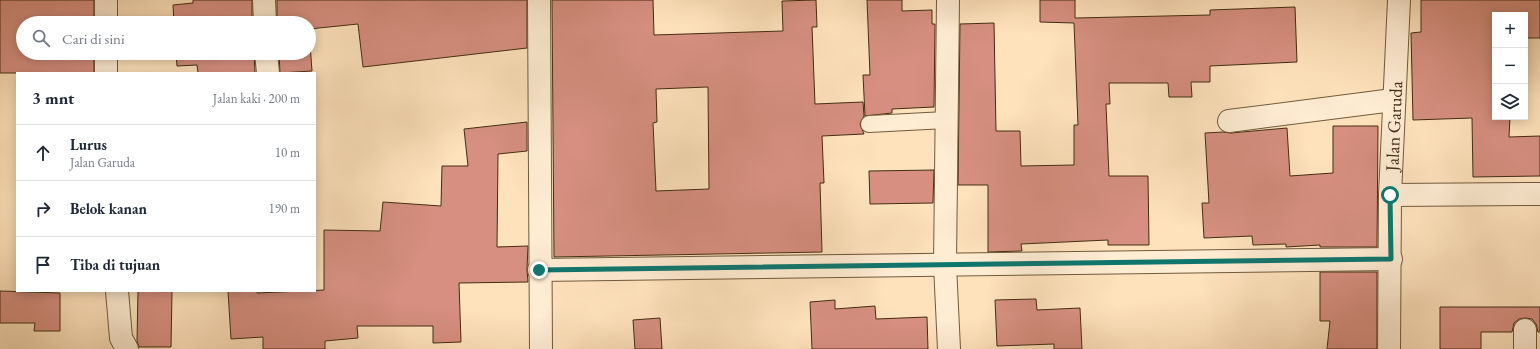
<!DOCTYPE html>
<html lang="id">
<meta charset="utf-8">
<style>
:root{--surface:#fff;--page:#f2f2f3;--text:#1f2937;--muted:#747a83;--line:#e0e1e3}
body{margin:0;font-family:"EB Garamond",serif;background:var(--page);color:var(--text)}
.controls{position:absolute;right:12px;top:12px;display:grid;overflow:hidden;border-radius:0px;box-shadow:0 2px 10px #0003}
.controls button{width:36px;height:36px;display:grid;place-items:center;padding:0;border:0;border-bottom:1px solid var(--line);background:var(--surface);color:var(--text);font:20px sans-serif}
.stop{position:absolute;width:12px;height:12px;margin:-9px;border:3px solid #0f766e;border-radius:50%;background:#fff}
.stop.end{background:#0f766e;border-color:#fff;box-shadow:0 1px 4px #0008}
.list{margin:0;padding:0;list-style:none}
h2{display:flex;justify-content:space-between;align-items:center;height:52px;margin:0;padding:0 16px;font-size:17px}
h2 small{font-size:13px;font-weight:400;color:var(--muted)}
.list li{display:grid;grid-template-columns:26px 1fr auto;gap:12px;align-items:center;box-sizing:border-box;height:56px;padding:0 16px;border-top:1px solid var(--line)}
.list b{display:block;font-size:15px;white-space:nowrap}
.list p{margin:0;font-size:13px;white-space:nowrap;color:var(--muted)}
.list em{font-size:13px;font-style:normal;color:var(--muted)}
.icon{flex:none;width:22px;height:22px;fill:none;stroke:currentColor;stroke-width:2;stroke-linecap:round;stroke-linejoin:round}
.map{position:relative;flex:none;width:1540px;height:349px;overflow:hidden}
.search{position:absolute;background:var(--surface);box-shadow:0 2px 10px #0003;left:16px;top:16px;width:300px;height:44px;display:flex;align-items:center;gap:10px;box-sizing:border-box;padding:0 14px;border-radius:22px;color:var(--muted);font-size:15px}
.panel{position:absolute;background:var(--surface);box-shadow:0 2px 10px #0003;left:16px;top:72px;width:300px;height:220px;border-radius:0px}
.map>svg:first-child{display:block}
</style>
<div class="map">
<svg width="1540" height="349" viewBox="0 0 1540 349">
<rect width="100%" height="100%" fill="#fee2bc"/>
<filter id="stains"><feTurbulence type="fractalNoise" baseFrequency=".005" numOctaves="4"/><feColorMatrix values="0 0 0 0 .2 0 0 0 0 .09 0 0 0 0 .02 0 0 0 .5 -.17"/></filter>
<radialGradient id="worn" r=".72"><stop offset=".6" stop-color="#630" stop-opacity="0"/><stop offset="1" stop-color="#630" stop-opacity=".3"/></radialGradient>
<g fill="#d68f80" stroke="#422e12" fill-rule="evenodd">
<polygon points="0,0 94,0 94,23 23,23 23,53 94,53 94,73 0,73"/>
<polygon points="193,0 252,0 252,23 174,23 173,5 193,3"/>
<polygon points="277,0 527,0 527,48 363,67 358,24 309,29 309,23 277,23"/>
<path d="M552,0H653L654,35L783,31L782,1L816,0L817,27H812L815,104L863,102L864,116L860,124L864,134L822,136L824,183H820L822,252L554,257ZM708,87L709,189L656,191L653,123L657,122L656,89Z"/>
<polygon points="867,0 902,0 902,11 932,10 932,24 935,24 934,107 892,109 892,113 865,116 863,75 870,75"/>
<polygon points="1040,0 1075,0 1075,18 1210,15 1210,10 1295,7 1297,62 1210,66 1210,82 1191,82 1192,97 1169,97 1168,83 1109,83 1110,104 1106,104 1109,176 1148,176 1149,245 1108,245 1108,240 1021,244 1022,251 988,252 988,185 958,185 960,24 994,23 996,131 1020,131 1021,166 1074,165 1074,125 1078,125 1074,23 1040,22"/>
<polygon points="1421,0 1540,0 1540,38 1525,38 1525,15 1495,15 1495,117 1510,117 1509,137 1540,136 1540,176 1473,177 1472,118 1413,120 1411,33 1421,32"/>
<polygon points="309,30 312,71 280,73 279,53 309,53"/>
<polygon points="176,53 254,53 255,73 198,73 197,65 177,66"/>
<polygon points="527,122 527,151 498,154 497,247 528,246 527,270 528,282 459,283 461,342 433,343 433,326 357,326 358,338 325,341 325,349 263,349 263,337 231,339 228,291 257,291 257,293 324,290 324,230 380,231 383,202 441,206 442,166 468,166 464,129"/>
<polygon points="1333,126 1378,126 1377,247 1320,247 1320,245 1286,247 1286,244 1253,245 1252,236 1204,238 1202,203 1209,203 1205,133 1223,132 1231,133 1287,128 1290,176 1333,173"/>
<polygon points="934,170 933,203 870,204 869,171"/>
<polygon points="1320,272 1377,272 1377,349 1327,349 1330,321 1320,321"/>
<polygon points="0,291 60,293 60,331 34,331 35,323 0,323"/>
<polygon points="138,291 172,291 171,347 139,347 137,341"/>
<polygon points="1036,299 1037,310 1080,308 1082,349 1054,349 1054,344 997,346 995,300"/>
<polygon points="835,300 835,309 875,306 876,319 927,317 928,349 812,349 810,302"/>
<polygon points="1440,307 1540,307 1540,332 1538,332 1536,324 1532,319 1525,318 1519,319 1514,323 1512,332 1481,332 1481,349 1440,349"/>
<polygon points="660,318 662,349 635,349 633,320"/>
</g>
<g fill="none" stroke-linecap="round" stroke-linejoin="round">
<g stroke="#715b3c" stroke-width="18">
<polyline id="service" points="869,124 946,120"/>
</g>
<g stroke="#715b3c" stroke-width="24">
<g id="minor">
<polyline points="106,0 106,23"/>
<polyline points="264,0 265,23"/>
<polyline points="539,0 541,349"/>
<polyline points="948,0 945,265 949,349"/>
<polyline points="106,53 106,73"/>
<polyline points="266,53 268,73"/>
<polyline points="1229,121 1393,100"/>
<polyline points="1390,195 1540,194"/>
<polyline points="539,270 1391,259"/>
<polyline points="117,291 121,338 127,349"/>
<polyline points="1525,330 1525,349"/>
<path id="s1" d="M1389,349L1390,195L1399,0"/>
</g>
</g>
<use href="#service" stroke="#feecd3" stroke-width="16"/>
<use href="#minor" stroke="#feecd3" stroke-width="22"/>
</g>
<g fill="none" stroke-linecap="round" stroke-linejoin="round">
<polyline stroke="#0f766e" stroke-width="5" points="539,270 1391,259 1390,195"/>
</g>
<g text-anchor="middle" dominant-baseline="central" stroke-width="4" stroke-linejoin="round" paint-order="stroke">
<g font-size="18" fill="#422e12" stroke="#feecd3">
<text stroke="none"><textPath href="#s1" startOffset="223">Jalan Garuda</textPath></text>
</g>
</g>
<rect width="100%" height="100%" filter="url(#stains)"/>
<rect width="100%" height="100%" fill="url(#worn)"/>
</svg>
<div class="controls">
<button>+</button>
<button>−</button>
<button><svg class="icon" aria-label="layers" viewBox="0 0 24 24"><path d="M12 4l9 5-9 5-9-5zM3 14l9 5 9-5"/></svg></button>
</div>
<div class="stop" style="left:1390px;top:195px"></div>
<div class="stop end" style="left:539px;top:270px"></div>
<div class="search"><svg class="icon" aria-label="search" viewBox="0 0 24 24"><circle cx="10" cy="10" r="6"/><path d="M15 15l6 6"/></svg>Cari di sini</div>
<section class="panel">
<h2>3 mnt<small>Jalan kaki · 200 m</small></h2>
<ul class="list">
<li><svg class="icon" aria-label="ahead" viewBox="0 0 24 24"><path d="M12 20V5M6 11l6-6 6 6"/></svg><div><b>Lurus</b><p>Jalan Garuda</p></div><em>10 m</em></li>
<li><svg class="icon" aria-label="right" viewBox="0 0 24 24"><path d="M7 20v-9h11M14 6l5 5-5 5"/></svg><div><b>Belok kanan</b></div><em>190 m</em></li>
<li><svg class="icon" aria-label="arrive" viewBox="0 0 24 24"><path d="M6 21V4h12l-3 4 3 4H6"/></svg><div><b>Tiba di tujuan</b></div></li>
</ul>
</section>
</div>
